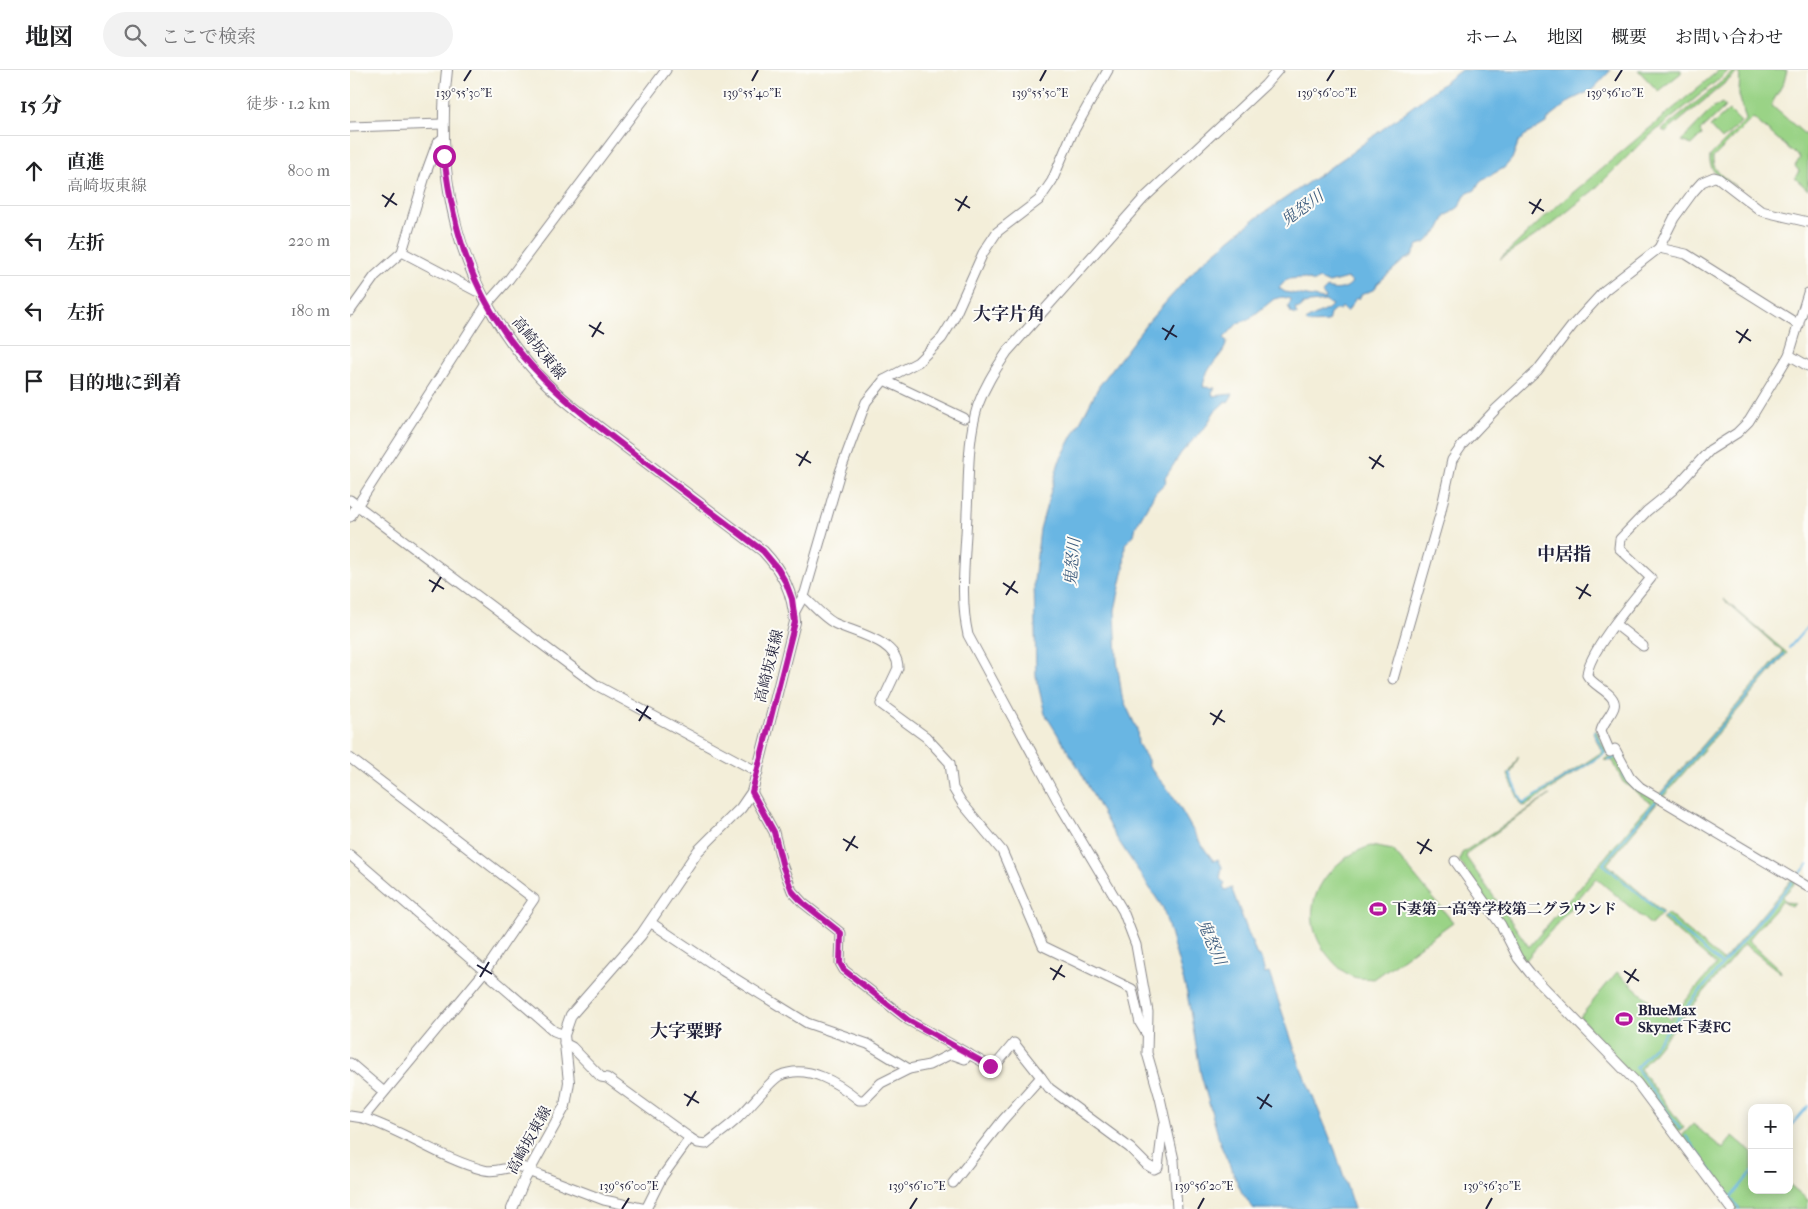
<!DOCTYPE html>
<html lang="ja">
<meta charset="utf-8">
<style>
:root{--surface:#fff;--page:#f2f2f2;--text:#202124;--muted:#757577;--line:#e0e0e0}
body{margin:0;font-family:"IM FELL French Canon","Noto Serif JP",serif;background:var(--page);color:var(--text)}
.controls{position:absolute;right:15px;bottom:15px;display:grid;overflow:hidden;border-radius:10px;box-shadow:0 2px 12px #0003}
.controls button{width:45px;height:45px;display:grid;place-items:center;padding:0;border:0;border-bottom:1px solid var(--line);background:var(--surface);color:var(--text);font:25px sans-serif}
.stop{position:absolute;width:15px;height:15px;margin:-11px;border:4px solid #b5179e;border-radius:50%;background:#fff}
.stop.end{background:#b5179e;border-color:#fff;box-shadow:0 1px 5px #0008}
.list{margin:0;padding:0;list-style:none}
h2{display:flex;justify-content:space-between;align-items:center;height:65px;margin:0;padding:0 20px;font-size:21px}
h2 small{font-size:16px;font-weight:400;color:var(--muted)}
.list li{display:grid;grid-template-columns:32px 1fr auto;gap:15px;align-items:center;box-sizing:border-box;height:70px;padding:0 20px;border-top:1px solid var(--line)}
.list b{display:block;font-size:19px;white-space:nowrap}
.list p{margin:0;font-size:16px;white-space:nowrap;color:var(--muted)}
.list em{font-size:16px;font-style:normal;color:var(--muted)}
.icon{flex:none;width:28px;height:28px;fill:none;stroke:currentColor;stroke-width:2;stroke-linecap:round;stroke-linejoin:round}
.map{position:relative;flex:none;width:1458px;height:1139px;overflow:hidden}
header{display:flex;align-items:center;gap:30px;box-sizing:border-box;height:70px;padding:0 25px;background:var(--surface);border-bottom:1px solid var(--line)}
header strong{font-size:24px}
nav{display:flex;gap:28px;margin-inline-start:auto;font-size:18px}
.search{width:350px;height:45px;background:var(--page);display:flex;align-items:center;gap:12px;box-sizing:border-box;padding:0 18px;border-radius:28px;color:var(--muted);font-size:19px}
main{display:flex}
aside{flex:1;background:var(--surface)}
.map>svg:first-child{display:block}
</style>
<header>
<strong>地図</strong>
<div class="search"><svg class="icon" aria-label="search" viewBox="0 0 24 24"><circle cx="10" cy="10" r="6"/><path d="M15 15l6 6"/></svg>ここで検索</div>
<nav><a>ホーム</a><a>地図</a><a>概要</a><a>お問い合わせ</a></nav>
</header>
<main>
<aside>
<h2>15 分<small>徒歩 · 1.2 km</small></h2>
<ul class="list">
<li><svg class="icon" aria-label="ahead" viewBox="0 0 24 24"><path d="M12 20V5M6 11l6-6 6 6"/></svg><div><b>直進</b><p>高崎坂東線</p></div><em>800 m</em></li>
<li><svg class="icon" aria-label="left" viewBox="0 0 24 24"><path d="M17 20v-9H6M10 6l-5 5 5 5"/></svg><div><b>左折</b></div><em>220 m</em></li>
<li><svg class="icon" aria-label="left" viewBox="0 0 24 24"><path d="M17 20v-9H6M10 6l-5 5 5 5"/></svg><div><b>左折</b></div><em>180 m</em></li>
<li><svg class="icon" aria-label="arrive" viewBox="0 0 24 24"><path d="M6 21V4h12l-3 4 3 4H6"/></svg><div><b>目的地に到着</b></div></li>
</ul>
</aside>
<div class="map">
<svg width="1458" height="1139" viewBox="0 0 1458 1139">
<rect width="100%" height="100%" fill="#fdfcf7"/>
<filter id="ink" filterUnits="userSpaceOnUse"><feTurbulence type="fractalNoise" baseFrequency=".02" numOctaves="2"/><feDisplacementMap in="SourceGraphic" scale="10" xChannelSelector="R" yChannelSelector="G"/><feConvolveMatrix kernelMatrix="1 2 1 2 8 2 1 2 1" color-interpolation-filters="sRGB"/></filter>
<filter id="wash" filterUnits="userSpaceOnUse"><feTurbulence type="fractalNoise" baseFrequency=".0096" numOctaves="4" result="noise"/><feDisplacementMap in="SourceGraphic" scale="20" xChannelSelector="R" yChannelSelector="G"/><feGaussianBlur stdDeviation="1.12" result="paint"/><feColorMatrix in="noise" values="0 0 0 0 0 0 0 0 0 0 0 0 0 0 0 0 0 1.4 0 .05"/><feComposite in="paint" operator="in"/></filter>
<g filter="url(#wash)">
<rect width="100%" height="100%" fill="#f3eed9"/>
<g fill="#9ad386" stroke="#5e7a60">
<polygon points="1288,0 1331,0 1331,3 1308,21"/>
<polygon points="1369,0 1380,0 1291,73 1245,119 1197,158 1150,189 1201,141"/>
<polygon points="1386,0 1387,3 1315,63 1312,60"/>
<path d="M1390,0H1437L1434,12L1421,35L1458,67V120L1445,108L1449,101L1445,96L1450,88L1403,48L1363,88C1362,101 1376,109 1385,116C1373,109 1358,103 1360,86L1396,50L1389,25Z"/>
<polygon points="1372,33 1375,36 1374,38 1350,61 1352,65 1342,75 1331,71 1363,38"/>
<polygon points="1379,40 1391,52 1372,70 1360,57"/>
<polygon points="1373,529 1437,583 1312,728 1308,726 1433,582"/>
<polygon points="1246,660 1257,682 1177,735 1172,736 1158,705 1169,686 1160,705 1173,734 1252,682 1243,662"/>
<polygon points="1264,683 1274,702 1309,730 1257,794 1313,842 1301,855 1246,808 1175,891 1109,790 1112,783 1200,725 1118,782 1116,787 1179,877 1301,733 1273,712 1263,691 1254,690"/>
<path d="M1021,776L1043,780L1103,852L1024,909C1017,908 1007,909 1001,906C992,902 982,891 976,883C943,839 975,790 1021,776Z"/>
<polygon points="1442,809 1446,812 1432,827 1435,832 1445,833 1442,837 1432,831 1398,870 1430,900 1431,903 1394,874 1290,999 1334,1058 1328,1062 1230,947 1267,902 1320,949 1366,895 1312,849 1317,843 1373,891"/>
<polygon points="1343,1054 1373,1079 1383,1066 1402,1082 1402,1120 1439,1120 1439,1114 1458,1130 1458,1139 1383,1139 1333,1068 1332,1066"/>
</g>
<path fill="#69b6e3" stroke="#466c8f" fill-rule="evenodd" d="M1111,0H1261L1242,20L1221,30L1200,47L1196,53L1174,66L1168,73L1162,89L1154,98L1139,106L1129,113L1125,120L1116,124L1109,137L1096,146L1089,160L1075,173L1068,175L1062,186L1054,190L1027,214L1025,219L1011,225L1009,229L1006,228L997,242L992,237L990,240H985L980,244L978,252L958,253L956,251L958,249L978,239L982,235L975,231L953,234L951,238L945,239L947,245L941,243L938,236L941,231L940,229L933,227L924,229L899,249L888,253L874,268L877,271C874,288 856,293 853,317L865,318L862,322L863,326L883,324L878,332L876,331L864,342L857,355L831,383L815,408L816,412L805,423L786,456L784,465L775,474L774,499L765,540L767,590L772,627L787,659L788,674L798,690V695C803,700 805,706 810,710C832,734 842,766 864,791L868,789L872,797L870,809L875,813L873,818L876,820L881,817L907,886L911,888L915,904L919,903L951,998L985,1080L1004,1139H904L892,1123L871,1076L851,1005L837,923L813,838L762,761L728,697L695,644L686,606L684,511L690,459L709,392L749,316L798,252L851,193L905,149L1001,83ZM952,208L965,212L969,209L979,213L997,208L1002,212C997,220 985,221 977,218L972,223L976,228L974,229L935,222L929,218L937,209Z"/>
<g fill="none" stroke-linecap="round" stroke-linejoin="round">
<g stroke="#69b6e3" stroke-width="2">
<polyline points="1439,578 1458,556"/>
<polyline points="1244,662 1254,682"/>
<polyline points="1259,690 1266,687"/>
<polyline points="1160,704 1173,734 1255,683"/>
<polyline points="1274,705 1285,718"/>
<polyline points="1311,725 1434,584"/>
<polyline points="1306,731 1253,794 1311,843"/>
<polyline points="1447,808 1458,794"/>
<polyline points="1315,847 1372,895 1286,998 1330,1059"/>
<polyline points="1372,895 1442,812"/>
<polyline points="1439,1058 1458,1036"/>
<polyline points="1336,1066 1389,1139"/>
<polyline points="1382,1126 1402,1102"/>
</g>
</g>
</g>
<g filter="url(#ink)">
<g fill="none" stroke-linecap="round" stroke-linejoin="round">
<g stroke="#8a888a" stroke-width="11">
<g id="minor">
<polyline points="0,57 92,54"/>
<polyline points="1309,178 1336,184 1449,255"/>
<polyline points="52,182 126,221 131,222"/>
<path d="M1458,223L1439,285L1399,351L1387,363L1360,380L1323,420L1297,441L1270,469L1269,478L1301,508C1286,527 1238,582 1237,605C1242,616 1268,624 1264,637C1261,646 1253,652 1251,661L1260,682L1265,679L1280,707L1290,717L1458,817"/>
<polyline points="0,241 25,206 52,182 76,103 87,73 93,68"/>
<polyline points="1439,285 1458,296"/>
<polyline points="534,310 614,348"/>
<polyline points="0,430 246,615 408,702"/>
<polyline points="0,447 137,234 159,209 316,0"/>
<path d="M454,527C463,535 473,547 484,553C504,563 548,570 548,598L531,634L576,667L600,693L603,718L612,733L652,781L693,876L782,919L790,953L796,963"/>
<polyline points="444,543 455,523 490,402 516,332 534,310 568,292 592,268 603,250 633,183 647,162 689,130 702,111 722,64 758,0"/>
<polyline points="1265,554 1293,576"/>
<polyline points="1043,609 1090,445 1102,390 1113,374 1146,339 1187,301 1222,256 1255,220 1309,178 1324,148 1343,122 1352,112 1364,107 1368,108 1411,141 1458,152"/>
<polyline points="0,688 184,829 135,901 13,1048 0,1046"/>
<polyline points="402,722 424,762 433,797 442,821 453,833 491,863 490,893 494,900 558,950 640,996 649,991 664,973 691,1007"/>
<polyline points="0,785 204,961 214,965"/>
<polyline points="1105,791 1151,855 1168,888 1180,903 1287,1013 1381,1139"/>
<polyline points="300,852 373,901 457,953 518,974 559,999"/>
<path d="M214,973L222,977L251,1007L257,1008L340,1068L348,1073L356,1074C367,1065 379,1057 389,1047C399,1038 420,1011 429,1006C458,993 488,1013 509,1030H514L531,1013L559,999L579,995L601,984L615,989L619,984"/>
<polyline points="0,993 34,1022"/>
<path d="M13,1048C55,1061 91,1089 134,1100C150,1104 161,1092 179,1099"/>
<polyline points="178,1101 254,1130 296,1139 312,1107 340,1068"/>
<polyline points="603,1113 652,1051 691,1007 699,1018 780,1078 797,1095 804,1099 808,1097 813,1057"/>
<path d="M827,1139L824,1090L810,1028L797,983L798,942L786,875L773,841L710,735L618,565C609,525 616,483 617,442C619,408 617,369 628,335C635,315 646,299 657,282L793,129L915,15L928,0"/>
</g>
</g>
<g stroke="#8a888a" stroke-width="12">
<path id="major" d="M97,0C84,114 110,220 189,306C215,333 247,355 277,378C322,412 367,446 413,481C433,502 443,523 445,552L402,722L391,738L348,781L291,865L221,945L214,965L219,1012L215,1036L174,1110L162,1139"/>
</g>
<use href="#minor" stroke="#fff" stroke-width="9"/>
<use href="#major" stroke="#fff" stroke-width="10"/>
</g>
</g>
<g fill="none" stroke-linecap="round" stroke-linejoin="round" filter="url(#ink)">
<path stroke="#b5179e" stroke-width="6" d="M94,86C99,128 107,168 124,207C160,291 221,336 291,389C332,420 372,450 413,481L428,499L436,513L442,529L445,552L402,722L424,762L433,797L442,821L453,833L491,863L490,893L494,900L558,950L640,996"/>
</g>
<path fill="none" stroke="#22223b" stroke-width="2" d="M114,11L121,0M402,11L408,0M690,11L696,0M977,11L984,0M1265,11L1272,0M32,125L47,135M605,129L620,138M1179,132L1194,141M35,137L44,123M608,141L617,126M1182,144L1191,129M239,255L254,264M812,258L827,267M1386,261L1401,271M242,267L251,252M815,270L824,255M1389,273L1398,259M446,384L461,393M1019,387L1034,397M449,396L458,381M1022,399L1031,385M79,510L94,519M653,513L668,523M1226,517L1241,526M82,522L91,507M656,525L665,511M1229,529L1238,514M286,639L301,649M860,643L875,652M289,651L298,636M863,655L872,640M493,769L508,778M1067,772L1082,781M496,781L505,766M1070,784L1079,769M127,895L142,904M700,898L715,907M1274,901L1289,911M130,907L139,892M703,910L712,895M1277,913L1286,899M334,1024L349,1033M907,1027L922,1037M337,1036L346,1021M910,1039L919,1024M272,1139L279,1128M560,1139L567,1128M848,1139L854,1128M1136,1139L1142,1128"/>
<defs>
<g id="stadium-bare" transform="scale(1.35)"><path d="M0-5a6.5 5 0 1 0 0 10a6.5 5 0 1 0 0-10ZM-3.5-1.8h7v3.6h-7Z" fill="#b5179e" stroke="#fdfcf7" stroke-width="2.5" paint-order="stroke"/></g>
</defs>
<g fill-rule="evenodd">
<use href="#stadium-bare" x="1028" y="839"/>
<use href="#stadium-bare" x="1274" y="949"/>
</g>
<g text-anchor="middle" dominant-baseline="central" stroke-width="4" stroke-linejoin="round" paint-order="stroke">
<g font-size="15" fill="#22223b" stroke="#fdfcf7">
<text transform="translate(189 278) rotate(51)">高崎坂東線</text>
<text transform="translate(419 596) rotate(-76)">高崎坂東線</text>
<text transform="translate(179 1070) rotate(-61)">高崎坂東線</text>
</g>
<g font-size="15" font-weight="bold" fill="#22223b" stroke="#fdfcf7" text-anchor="start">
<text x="1042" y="839">下妻第一高等学校第二グラウンド</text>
<text x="1288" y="940">BlueMax<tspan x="1288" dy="17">Skynet下妻FC</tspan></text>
</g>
<g font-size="16" font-style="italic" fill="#3e5d7e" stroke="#fdfcf7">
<text transform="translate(952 138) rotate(-36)">鬼怒川</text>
<text transform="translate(722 492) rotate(-85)">鬼怒川</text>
<text transform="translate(862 872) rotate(67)">鬼怒川</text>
</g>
<g font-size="18" font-weight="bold" fill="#22223b" stroke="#fdfcf7">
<text x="659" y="244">大字片角</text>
<text x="1214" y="484">中居指</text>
<text x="336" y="961">大字粟野</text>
</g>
</g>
<g font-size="12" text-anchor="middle" fill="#22223b" stroke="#fdfcf7" stroke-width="4" stroke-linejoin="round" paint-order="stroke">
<text x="114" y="27">139°55'30"E</text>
<text x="402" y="27">139°55'40"E</text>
<text x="690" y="27">139°55'50"E</text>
<text x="977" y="27">139°56'00"E</text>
<text x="1265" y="27">139°56'10"E</text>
<text x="279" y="1120">139°56'00"E</text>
<text x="567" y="1120">139°56'10"E</text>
<text x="854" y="1120">139°56'20"E</text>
<text x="1142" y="1120">139°56'30"E</text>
</g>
</svg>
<div class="controls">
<button>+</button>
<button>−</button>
</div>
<div class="stop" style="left:94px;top:86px"></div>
<div class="stop end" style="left:640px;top:996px"></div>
</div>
</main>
